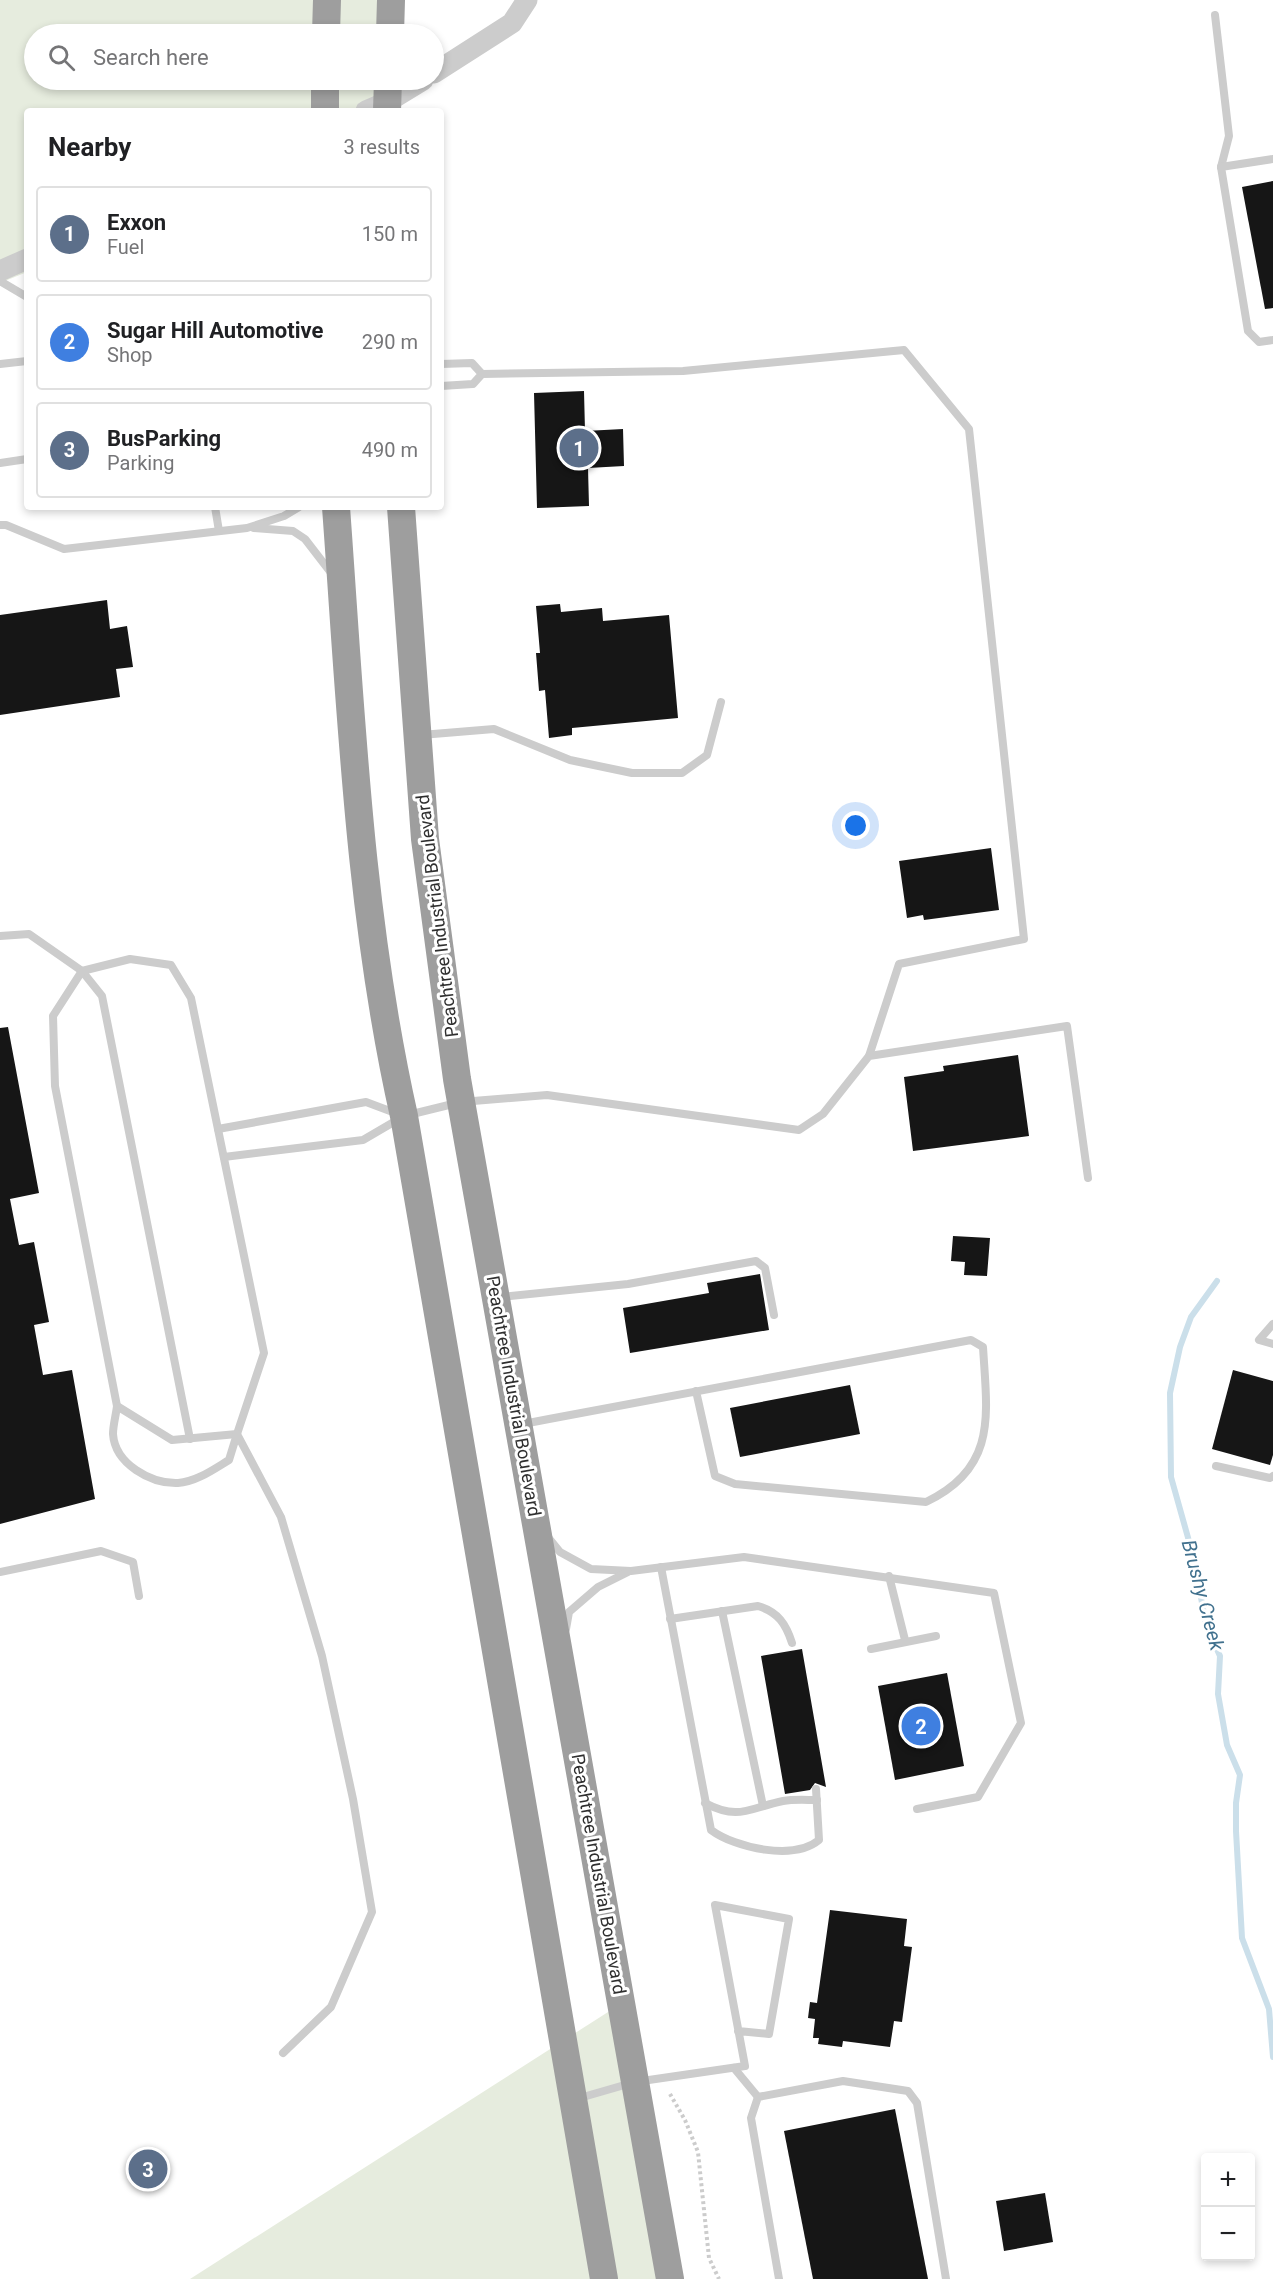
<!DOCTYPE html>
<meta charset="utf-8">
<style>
:root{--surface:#fff;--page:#f2f2f2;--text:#202124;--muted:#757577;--line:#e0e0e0;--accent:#d93025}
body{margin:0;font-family:Roboto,sans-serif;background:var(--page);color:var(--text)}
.controls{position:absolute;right:18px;bottom:18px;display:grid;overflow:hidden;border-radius:6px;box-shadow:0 3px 9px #0003}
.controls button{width:54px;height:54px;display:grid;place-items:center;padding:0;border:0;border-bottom:2px solid var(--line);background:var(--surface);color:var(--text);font:30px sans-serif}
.you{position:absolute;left:856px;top:826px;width:21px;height:21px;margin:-15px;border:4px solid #fff;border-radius:50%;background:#1a73e8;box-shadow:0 0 0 9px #1a73e833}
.badge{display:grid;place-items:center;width:39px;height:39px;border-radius:50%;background:var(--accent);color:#fff;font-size:20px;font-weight:700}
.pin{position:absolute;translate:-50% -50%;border:3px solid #fff;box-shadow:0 2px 6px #0006}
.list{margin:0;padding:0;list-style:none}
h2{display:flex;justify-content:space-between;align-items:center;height:78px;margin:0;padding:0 24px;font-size:26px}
h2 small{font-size:20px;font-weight:400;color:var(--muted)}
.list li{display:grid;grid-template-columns:39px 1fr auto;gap:18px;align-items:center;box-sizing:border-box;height:96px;margin:0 12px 12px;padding:0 12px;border:2px solid var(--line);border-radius:6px}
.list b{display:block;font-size:22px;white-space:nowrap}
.list p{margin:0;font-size:20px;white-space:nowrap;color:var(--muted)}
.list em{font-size:20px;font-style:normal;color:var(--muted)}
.icon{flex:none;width:33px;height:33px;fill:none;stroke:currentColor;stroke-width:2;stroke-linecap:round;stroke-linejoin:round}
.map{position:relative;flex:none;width:1273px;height:2279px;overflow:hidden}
.search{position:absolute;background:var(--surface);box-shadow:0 3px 9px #0003;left:24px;top:24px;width:420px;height:66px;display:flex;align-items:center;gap:15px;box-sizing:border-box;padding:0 21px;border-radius:33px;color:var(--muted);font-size:22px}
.panel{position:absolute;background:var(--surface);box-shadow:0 3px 9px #0003;left:24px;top:108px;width:420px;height:402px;border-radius:6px}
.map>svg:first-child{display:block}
</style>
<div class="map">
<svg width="1273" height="2279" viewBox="0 0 1273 2279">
<rect width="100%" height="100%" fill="#fff"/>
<g fill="#e6ecde">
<polygon points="0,0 395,0 394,34 34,34 34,80 393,80 393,111 27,111 27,272 0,283"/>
<polygon points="630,1998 676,2279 190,2279"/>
</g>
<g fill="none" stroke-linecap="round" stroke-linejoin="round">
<polyline stroke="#cbdfea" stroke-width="6" points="1217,1281 1191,1317 1180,1347 1170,1393 1171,1477 1194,1559 1206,1625 1220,1656 1218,1694 1227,1745 1240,1775 1236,1803 1236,1831 1242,1938 1269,2009 1273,2057"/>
</g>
<g fill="#161616">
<polygon points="1273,181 1273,308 1265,309 1242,187"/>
<polygon points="584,391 585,431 623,429 624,466 588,468 589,506 537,508 534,393"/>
<polygon points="107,600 110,629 127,626 133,667 116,669 120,697 0,715 0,615"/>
<polygon points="560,604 561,612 602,608 603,621 669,615 678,718 572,728 572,735 549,738 545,690 539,691 536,653 540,653 536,606"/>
<polygon points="991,848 999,910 924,920 923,915 907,918 899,861"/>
<polygon points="8,1027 39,1193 10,1199 19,1245 34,1242 49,1322 34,1325 43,1375 72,1370 95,1499 0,1524 0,1028"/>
<polygon points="1018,1055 1029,1136 913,1151 904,1077 944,1071 943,1066"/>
<polygon points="953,1236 990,1238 987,1276 964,1275 965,1262 951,1261"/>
<polygon points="760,1274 769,1330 630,1353 623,1308 709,1293 707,1283"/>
<polygon points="1233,1370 1273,1381 1273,1455 1270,1465 1212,1449"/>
<polygon points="850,1385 860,1434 740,1457 730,1408"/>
<polygon points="802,1649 826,1787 815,1783 810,1790 785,1794 761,1656"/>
<polygon points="947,1673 964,1766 895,1780 878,1686"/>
<polygon points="830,1910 907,1919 904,1946 912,1947 902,2022 894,2021 890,2047 843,2041 842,2047 818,2044 819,2038 813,2038 815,2019 808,2018 810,2002 817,2003"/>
<polygon points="895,2109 928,2279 813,2279 784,2131"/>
<polygon points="1045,2193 1053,2242 1004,2251 996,2201"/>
</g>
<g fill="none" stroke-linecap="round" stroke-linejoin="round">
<polyline stroke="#ccc" stroke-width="4" stroke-dasharray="3 3" stroke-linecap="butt" points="670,2094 685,2120 698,2152 709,2258 719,2279"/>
<g stroke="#ccc" stroke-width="8">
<polyline points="1215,15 1229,136 1221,167"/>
<polyline points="1273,159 1221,167 1248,331 1259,342 1273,340"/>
<polyline points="0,281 27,297"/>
<polyline points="0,364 27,361"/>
<polyline points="441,364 472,363 482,374 473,384 441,386"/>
<polyline points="482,374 683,371 904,350 969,429 1024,939 899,964 869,1056"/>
<polyline points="0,463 27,459"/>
<polyline points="215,507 219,531"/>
<polyline points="0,525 6,525 64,549 247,528 284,516 299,507"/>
<polyline points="254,528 293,531 305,539 332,574"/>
<polyline points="421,735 494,729 570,760 632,773 682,773 707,755 721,702"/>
<polyline points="0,936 29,934 82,971 102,996 190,1439"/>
<polygon points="130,959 171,965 191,998 264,1353 237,1434 172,1440 117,1406 55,1086 53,1016 82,971"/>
<polyline points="218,1129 366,1102 398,1114"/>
<polyline points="224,1157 363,1140 404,1116 461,1102 547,1095 799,1130 823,1114 869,1056 1067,1026 1088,1178"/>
<polyline points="500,1297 628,1284 756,1261 765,1268 774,1315"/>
<polyline points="1273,1324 1259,1340 1273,1344"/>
<path d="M117,1406C116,1415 113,1425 113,1434C115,1464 151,1484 178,1483C196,1482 214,1469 229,1460L237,1434"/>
<path d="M523,1424L549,1419L971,1340L983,1347C987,1414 998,1468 926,1502L735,1484L715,1476L696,1391"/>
<polyline points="237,1434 281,1517 322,1656 353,1799 372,1912 331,2007 283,2053"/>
<polyline points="1216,1466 1270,1478 1273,1476"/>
<polyline points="547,1536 560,1552 591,1569 631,1571 744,1557 994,1593 1021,1723 978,1797 917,1809"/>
<path d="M661,1567L711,1830C735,1848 794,1861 819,1840L816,1789"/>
<polyline points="0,1572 101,1551 133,1562 139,1596"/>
<polyline points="889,1576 905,1640"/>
<polyline points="722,1611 763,1806"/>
<path d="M670,1619L758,1606C778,1612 786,1624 792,1643"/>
<polyline points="566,1629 569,1612 598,1587 628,1572"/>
<polyline points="871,1649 936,1636"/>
<path d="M705,1803C739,1821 749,1808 783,1801C794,1799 806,1800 817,1800"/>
<polyline points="734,2068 758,2097"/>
<polyline points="576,2099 635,2082 745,2066 715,1905 789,1919 769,2034 738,2031"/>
<polyline points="779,2279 751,2118 758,2097 843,2081 908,2091 917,2103 946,2279"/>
</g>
<g stroke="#ccc" stroke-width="21">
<polyline points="434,73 512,23 527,0"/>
<polyline points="366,111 387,102 423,80"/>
<polyline points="0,271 27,259"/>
</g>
<g stroke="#9e9e9e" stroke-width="28">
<polyline points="326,34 327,0"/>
<polyline points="390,34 391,0"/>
<polyline points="325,111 325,80"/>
<polyline points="387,111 388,80"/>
<path d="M336,507C351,711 359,916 404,1116L604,2279"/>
<polyline points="401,507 425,839 457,1079 670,2279"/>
</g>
</g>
<g text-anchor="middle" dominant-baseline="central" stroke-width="6" stroke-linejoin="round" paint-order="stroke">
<g font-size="18" fill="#2f2f2f" stroke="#fff">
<text transform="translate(437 916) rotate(-97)">Peachtree Industrial Boulevard</text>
<text transform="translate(514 1396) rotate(80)">Peachtree Industrial Boulevard</text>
<text transform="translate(599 1874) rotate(80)">Peachtree Industrial Boulevard</text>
</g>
<g font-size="20" font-style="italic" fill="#41718e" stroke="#fff">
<text transform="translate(1203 1595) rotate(75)">Brushy Creek</text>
</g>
</g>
</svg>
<div class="controls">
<button>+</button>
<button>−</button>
</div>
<div class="you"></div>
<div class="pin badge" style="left:579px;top:448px;background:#5c6f8a">1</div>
<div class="pin badge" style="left:921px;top:1726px;background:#3f7fe0">2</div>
<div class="pin badge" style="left:148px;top:2169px;background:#5c6f8a">3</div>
<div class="search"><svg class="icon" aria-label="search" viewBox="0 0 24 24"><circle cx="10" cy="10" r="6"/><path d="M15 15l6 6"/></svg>Search here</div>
<section class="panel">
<h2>Nearby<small>3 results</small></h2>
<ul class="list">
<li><span class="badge" style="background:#5c6f8a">1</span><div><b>Exxon</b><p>Fuel</p></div><em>150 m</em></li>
<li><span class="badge" style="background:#3f7fe0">2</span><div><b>Sugar Hill Automotive</b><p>Shop</p></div><em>290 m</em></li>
<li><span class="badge" style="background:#5c6f8a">3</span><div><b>BusParking</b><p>Parking</p></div><em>490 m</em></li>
</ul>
</section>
</div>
